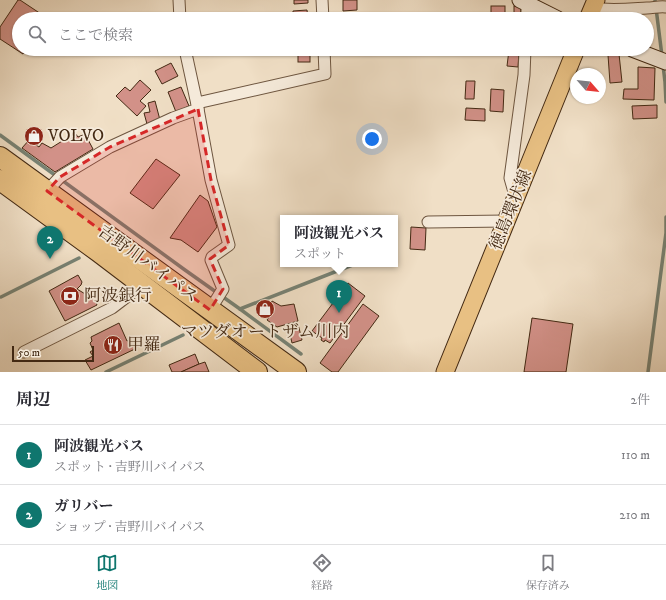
<!DOCTYPE html>
<html lang="ja">
<meta charset="utf-8">
<style>
:root{--surface:#fff;--page:#f7f7f7;--text:#2b2b33;--muted:#7c7c81;--line:#e1e1e2;--accent:#0f766e}
body{margin:0;font-family:"IM FELL DW Pica","Noto Serif JP",serif;background:var(--page);color:var(--text)}
.compass{position:absolute;left:570px;top:68px;width:36px;height:36px;border-radius:50%;background:var(--surface);box-shadow:0 1px 3px #0004;rotate:118deg}
.scale{position:absolute;left:12px;bottom:10px;width:82px;box-sizing:border-box;padding-left:4px;border:2px solid #432913;border-top:0;font-size:11px;line-height:14px;white-space:nowrap;color:#432913;-webkit-text-stroke:3px #f5eada;paint-order:stroke}
.you{position:absolute;left:372px;top:139px;width:14px;height:14px;margin:-10px;border:3px solid #fff;border-radius:50%;background:#1a73e8;box-shadow:0 0 0 6px #1a73e833}
.badge{display:grid;place-items:center;width:26px;height:26px;border-radius:50%;background:var(--accent);color:#fff;font-size:13px;font-weight:700}
.pin{position:absolute;translate:-50% -33px;filter:drop-shadow(0 1px 2px #0008)}
.pin::after{content:'';position:absolute;top:21px;width:14px;height:12px;background:inherit;clip-path:polygon(0 0,100% 0,50% 100%)}
.popup{position:absolute;left:280px;top:215px;width:118px;height:52px;box-sizing:border-box;display:grid;place-content:center;border-radius:0px;background:var(--surface);filter:drop-shadow(0 1px 3px #0005);font-size:13px;white-space:nowrap;color:var(--muted)}
.popup b{font-size:15px;color:var(--text)}
.popup::after{content:'';position:absolute;left:50%;top:100%;margin-left:-8px;border:8px solid transparent;border-top-color:var(--surface)}
.list{margin:0;padding:0;list-style:none}
h2{display:flex;justify-content:space-between;align-items:center;height:52px;margin:0;padding:0 16px;font-size:17px}
h2 small{font-size:13px;font-weight:400;color:var(--muted)}
.list li{display:grid;grid-template-columns:26px 1fr auto;gap:12px;align-items:center;box-sizing:border-box;height:60px;padding:0 16px;border-top:1px solid var(--line)}
.list b{display:block;font-size:15px;white-space:nowrap}
.list p{margin:0;font-size:13px;white-space:nowrap;color:var(--muted)}
.list em{font-size:13px;font-style:normal;color:var(--muted)}
.icon{flex:none;width:22px;height:22px;fill:none;stroke:currentColor;stroke-width:2;stroke-linecap:round;stroke-linejoin:round}
.map{position:relative;flex:none;width:666px;height:372px;overflow:hidden}
.search{position:absolute;background:var(--surface);box-shadow:0 1px 3px #0004;left:12px;right:12px;top:12px;height:44px;display:flex;align-items:center;gap:10px;box-sizing:border-box;padding:0 14px;border-radius:22px;color:var(--muted);font-size:15px}
.sheet{height:172px;background:var(--surface)}
nav{display:flex;justify-content:space-around;align-items:center;box-sizing:border-box;height:56px;border-top:1px solid var(--line);background:var(--surface);font-size:11px;color:var(--muted)}
nav a{display:grid;justify-items:center;gap:2px}
nav .on{color:var(--accent)}
.map>svg:first-child{display:block}
</style>
<div class="map">
<svg width="666" height="372" viewBox="0 0 666 372">
<rect width="100%" height="100%" fill="#f0dfc6"/>
<filter id="stains"><feTurbulence type="fractalNoise" baseFrequency=".005" numOctaves="4"/><feColorMatrix values="0 0 0 0 .2 0 0 0 0 .09 0 0 0 0 .02 0 0 0 .5 -.17"/></filter>
<radialGradient id="worn" r=".72"><stop offset=".6" stop-color="#630" stop-opacity="0"/><stop offset="1" stop-color="#630" stop-opacity=".3"/></radialGradient>
<g fill="none" stroke-linecap="round" stroke-linejoin="round">
<g stroke="#778274" stroke-width="3.5">
<polyline points="655,0 662,56"/>
<polyline points="663,65 665,82 666,102"/>
<polyline points="0,135 185,270 240,309 301,354"/>
<polyline points="1,297 79,258"/>
<polyline points="240,309 355,264"/>
<polyline points="106,372 183,335"/>
<polyline points="648,372 666,233 666,217"/>
</g>
</g>
<g fill="#d29188" stroke="#432913">
<polygon points="18,0 20,0 47,18 46,19 19,19 19,49 26,49 23,54 0,39 0,27"/>
<polygon points="294,0 308,0 308,3 294,4"/>
<polygon points="343,0 357,0 357,10 343,11"/>
<rect x="491" y="6" width="14" height="13"/>
<polygon points="514,6 521,6 520,19 510,19 510,15 514,15"/>
<polygon points="307,10 308,19 293,19 293,11"/>
<polygon points="356,14 357,19 343,19 343,15"/>
<rect x="298" y="49" width="12" height="13"/>
<polygon points="509,50 519,51 518,67 507,66"/>
<polygon points="619,54 622,82 610,83 608,55"/>
<polygon points="171,63 178,76 162,84 155,71"/>
<polygon points="638,67 655,68 654,100 623,99 624,89 638,89"/>
<polygon points="140,80 151,90 140,101 146,106 137,116 116,96 125,87 130,91"/>
<polygon points="466,81 475,81 474,99 465,99"/>
<polygon points="181,87 189,106 176,112 168,92"/>
<polygon points="491,89 504,90 503,112 490,111"/>
<polygon points="155,101 160,120 147,124 144,113 150,112 148,103"/>
<polygon points="657,105 657,118 633,119 632,106"/>
<polygon points="466,108 485,109 485,121 465,120"/>
<polygon points="75,133 78,137 85,134 93,149 55,172 22,148 29,140 39,147 42,143 51,148"/>
<polygon points="156,159 180,175 153,209 130,193"/>
<polygon points="200,195 208,201 217,227 198,252 181,240 170,238"/>
<polygon points="411,227 426,228 425,250 410,249"/>
<polygon points="78,275 82,282 81,285 77,289 95,300 97,305 65,321 49,291"/>
<polygon points="348,283 365,296 330,343 325,340 324,342 321,340 322,338 312,331"/>
<polygon points="272,301 281,306 294,304 298,321 277,327 267,320 274,311 268,307"/>
<polygon points="363,304 379,316 338,372 332,372 320,363"/>
<polygon points="532,318 573,324 566,372 524,372"/>
<polygon points="119,323 127,341 132,339 137,348 91,370 85,360 93,356 90,352 93,350 90,343 92,341 91,337"/>
<polygon points="298,324 302,340 292,343 288,326"/>
<polygon points="195,354 199,364 181,372 172,372 169,365"/>
<polygon points="205,362 209,372 181,372 199,364"/>
</g>
<g fill="none" stroke-linecap="round" stroke-linejoin="round">
<g stroke="#6e5640" stroke-width="13">
<g id="street">
<polyline points="179,0 180,19"/>
<polyline points="322,0 323,19"/>
<path d="M592,8C610,11 629,9 647,8C653,8 660,6 666,7"/>
<polyline points="527,19 527,4"/>
<polyline points="197,103 325,74 324,49"/>
<polyline points="198,109 211,180 229,245 212,257 211,260 223,289 210,310"/>
<polyline points="47,191 60,177 110,147 173,118 198,109 185,49"/>
<polyline points="516,199 510,178 524,75 525,49"/>
<polyline points="428,222 506,221"/>
<polyline points="24,352 112,308 142,285"/>
</g>
</g>
<g stroke="#432913" stroke-width="17">
<g id="secondary">
<polyline points="520,0 558,19"/>
<polyline points="632,49 666,62"/>
</g>
</g>
<g stroke="#432913" stroke-width="19">
<g id="primary">
<polyline points="588,19 596,0"/>
<polyline points="445,372 576,49"/>
</g>
</g>
<g stroke="#432913" stroke-width="22">
<g id="highway">
<polyline points="0,157 296,372"/>
<polyline points="0,180 99,252 257,372"/>
</g>
</g>
<use href="#street" stroke="#f5eada" stroke-width="11"/>
<use href="#secondary" stroke="#f5eada" stroke-width="15"/>
<use href="#primary" stroke="#e8c083" stroke-width="17"/>
<use href="#highway" stroke="#e8c083" stroke-width="20"/>
</g>
<path fill="#d62828" fill-opacity="0.2" stroke="#d62828" stroke-width="3" stroke-dasharray="8 5" stroke-linejoin="round" d="M198,109L211,180L229,245L210,259L223,289L210,310L47,191L60,177L110,147Z"/>
<defs>
<g id="shop-disc" transform="scale(1)"><circle r="9.5" fill="#8f2418" stroke="#f5eada"/><path d="M-5-2.5h2.3a2.7 3.5 0 0 1 5.4 0H5L5.5 6h-11ZM-1.5-2.5h3a1.5 2.3 0 0 0-3 0Z" fill="#fff"/></g>
<g id="bank-disc" transform="scale(1)"><circle r="9.5" fill="#8f2418" stroke="#f5eada"/><path d="M-6-4H6V4H-6ZM0-2.3a2.3 2.3 0 1 0 0 4.6a2.3 2.3 0 1 0 0-4.6Z" fill="#fff"/></g>
<g id="restaurant-disc" transform="scale(1)"><circle r="9.5" fill="#8f2418" stroke="#f5eada"/><path d="M-5-6h1v4h1v-4h1v4h1v-4h1v5L-1.5 .5V6h-2V.5L-5-1ZM5-6V6H3V1.5H1.5Q1.5-4 5-6Z" fill="#fff"/></g>
</defs>
<g fill-rule="evenodd">
<use href="#shop-disc" x="34" y="136"/>
<use href="#bank-disc" x="70" y="296"/>
<use href="#shop-disc" x="265" y="309"/>
<use href="#restaurant-disc" x="113" y="345"/>
</g>
<g text-anchor="middle" dominant-baseline="central" stroke-width="3.5" stroke-linejoin="round" paint-order="stroke">
<g font-size="17" fill="#432913" stroke="#f5eada" text-anchor="start">
<text x="48" y="136">VOLVO</text>
<text x="84" y="296">阿波銀行</text>
<text x="265" y="332" text-anchor="middle">マツダオートザム川内</text>
<text x="127" y="345">甲羅</text>
</g>
<g font-size="17" fill="#432913" stroke="#f5eada">
<text transform="translate(511 210) rotate(-68)">徳島環状線</text>
<text transform="translate(148 264) rotate(36)">吉野川バイパス</text>
</g>
</g>
<rect width="100%" height="100%" filter="url(#stains)"/>
<rect width="100%" height="100%" fill="url(#worn)"/>
</svg>
<svg class="compass" viewBox="-18 -18 36 36"><path d="M0-13l5 13h-10z" fill="#e53935"/><path d="M0 13l5-13h-10z" fill="#7c7c81"/></svg>
<div class="scale">50 m</div>
<div class="you"></div>
<div class="pin badge" style="left:339px;top:313px">1</div>
<div class="popup"><b>阿波観光バス</b>スポット</div>
<div class="pin badge" style="left:50px;top:259px">2</div>
<div class="search"><svg class="icon" aria-label="search" viewBox="0 0 24 24"><circle cx="10" cy="10" r="6"/><path d="M15 15l6 6"/></svg>ここで検索</div>
</div>
<section class="sheet">
<h2>周辺<small>2件</small></h2>
<ul class="list">
<li><span class="badge">1</span><div><b>阿波観光バス</b><p>スポット · 吉野川バイパス</p></div><em>110 m</em></li>
<li><span class="badge">2</span><div><b>ガリバー</b><p>ショップ · 吉野川バイパス</p></div><em>210 m</em></li>
</ul>
</section>
<nav>
<a class="on"><svg class="icon" aria-label="map" viewBox="0 0 24 24"><path d="M3 6l6-2 6 2 6-2v14l-6 2-6-2-6 2zM9 4v14M15 6v14"/></svg>地図</a>
<a><svg class="icon" aria-label="directions" viewBox="0 0 24 24"><path d="M12 3l9 9-9 9-9-9zM9 14v-3h6M13 9l2 2-2 2"/></svg>経路</a>
<a><svg class="icon" aria-label="saved" viewBox="0 0 24 24"><path d="M7 4h10v16l-5-4-5 4z"/></svg>保存済み</a>
</nav>
